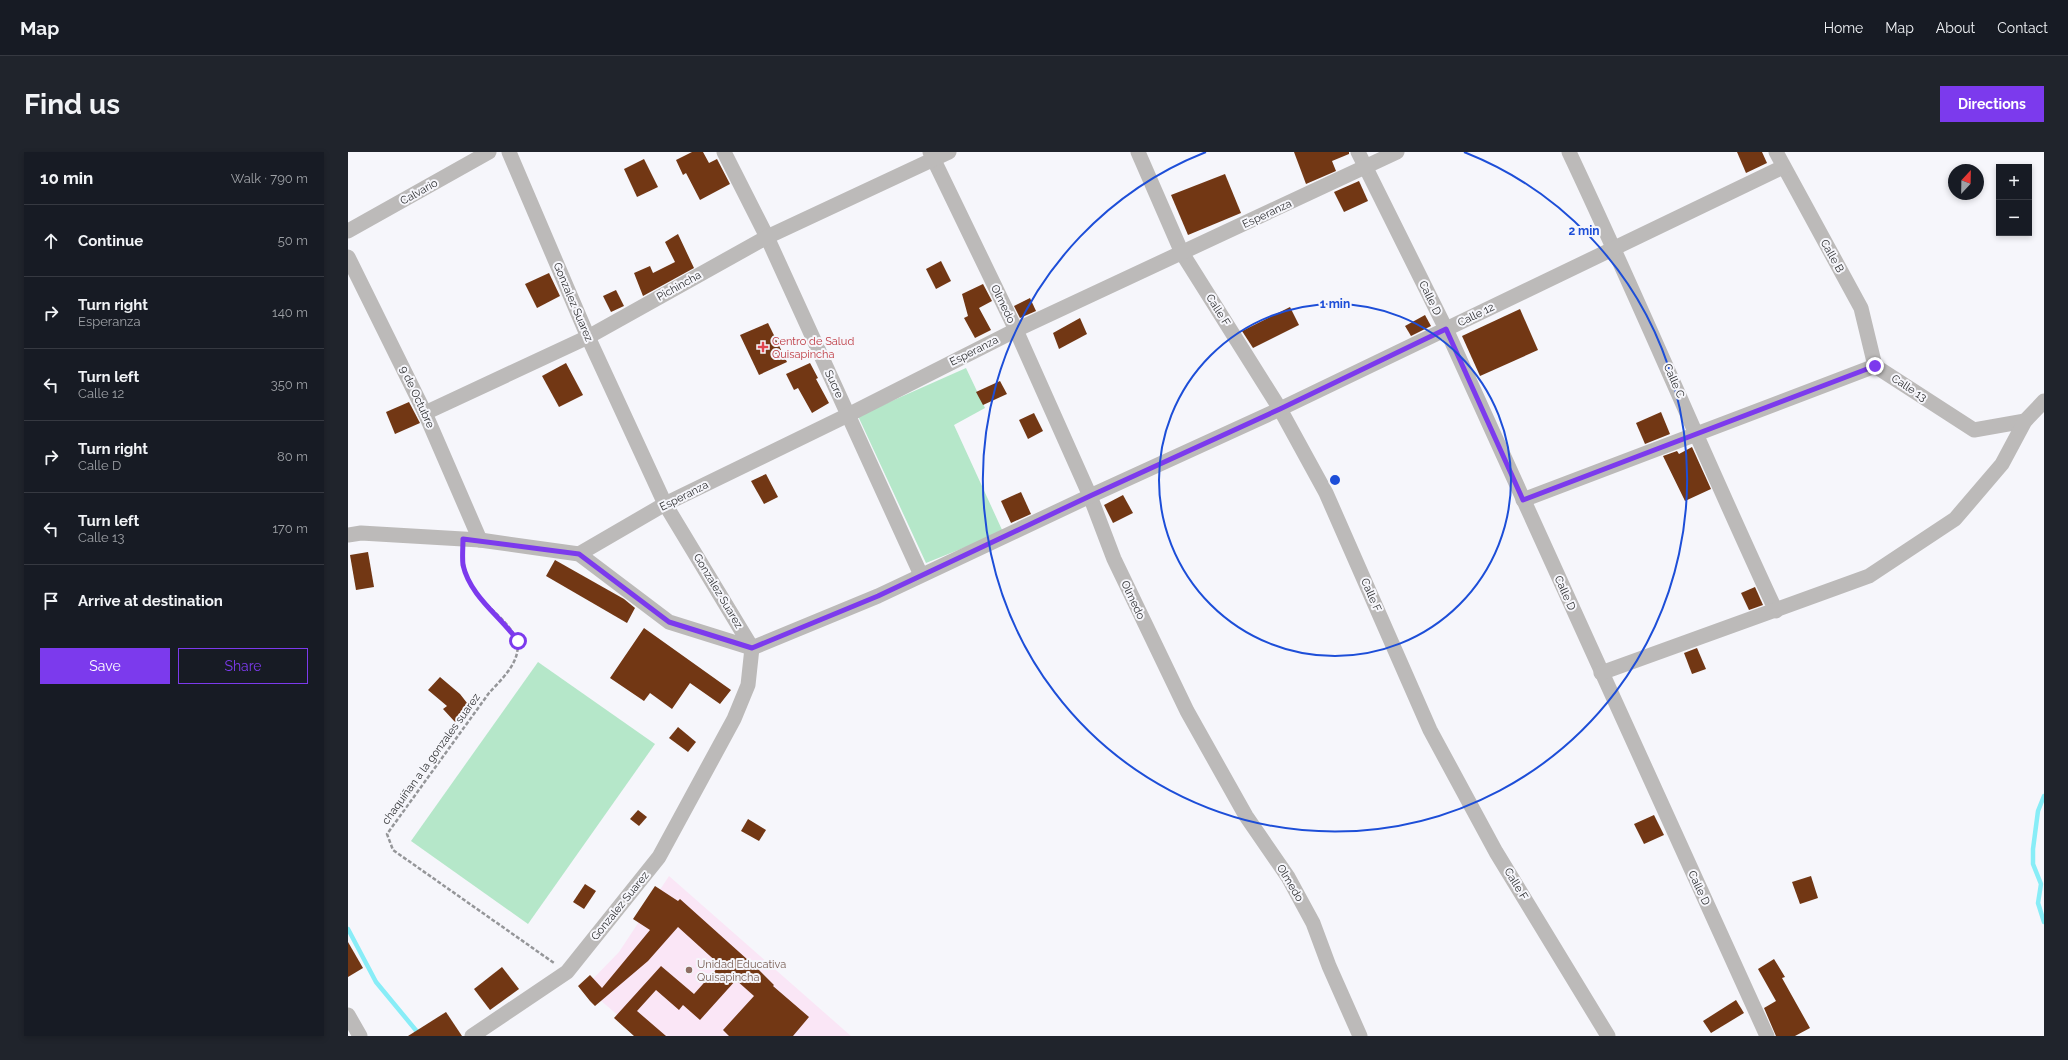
<!DOCTYPE html>
<meta charset="utf-8">
<style>
:root{--surface:#171b24;--page:#20242c;--text:#f1f3f6;--muted:#9ea1a6;--line:#363941;--accent:#7c3aed}
body{margin:0;font-family:Raleway,sans-serif;background:var(--page);color:var(--text)}
.controls{position:absolute;right:12px;top:12px;display:grid;overflow:hidden;border-radius:0px;box-shadow:0 2px 6px #0003}
.controls button{width:36px;height:36px;display:grid;place-items:center;padding:0;border:0;border-bottom:1px solid var(--line);background:var(--surface);color:var(--text);font:20px sans-serif}
.compass{position:absolute;left:1600px;top:12px;width:36px;height:36px;border-radius:50%;background:var(--surface);box-shadow:0 2px 6px #0003;rotate:22deg}
.stop{position:absolute;width:12px;height:12px;margin:-9px;border:3px solid #7c3aed;border-radius:50%;background:#fff}
.stop.end{background:#7c3aed;border-color:#fff;box-shadow:0 1px 4px #0008}
.list{margin:0;padding:0;list-style:none}
h2{display:flex;justify-content:space-between;align-items:center;height:52px;margin:0;padding:0 16px;font-size:17px}
h2 small{font-size:13px;font-weight:400;color:var(--muted)}
.list li{display:grid;grid-template-columns:26px 1fr auto;gap:12px;align-items:center;box-sizing:border-box;height:72px;padding:0 16px;border-top:1px solid var(--line)}
.list b{display:block;font-size:15px;white-space:nowrap}
.list p{margin:0;font-size:13px;white-space:nowrap;color:var(--muted)}
.list em{font-size:13px;font-style:normal;color:var(--muted)}
.actions{display:flex;gap:8px;padding:12px 16px}
.actions a{flex:1;padding:9px 0;border:1px solid var(--accent);border-radius:0px;text-align:center;font-size:14px;color:var(--accent)}
.actions .main{background:var(--accent);color:#fff}
.icon{flex:none;width:22px;height:22px;fill:none;stroke:currentColor;stroke-width:2;stroke-linecap:round;stroke-linejoin:round}
.map{position:relative;flex:none;width:1696px;height:884px;overflow:hidden;border-radius:0px}
header{display:flex;align-items:center;gap:24px;box-sizing:border-box;height:56px;padding:0 20px;background:var(--surface);border-bottom:1px solid var(--line)}
header strong{font-size:19px}
nav{display:flex;gap:22px;margin-inline-start:auto;font-size:14px}
.intro{display:flex;align-items:center;justify-content:space-between;box-sizing:border-box;height:96px;padding:0 24px}
h1{margin:0;font-size:28px}
.button{padding:10px 18px;border-radius:0px;background:var(--accent);color:#fff;font-size:14px;font-weight:700}
main{display:flex;gap:24px;padding:0 24px}
aside{flex:1;background:var(--surface);border-radius:0px;box-shadow:0 2px 6px #0003}
.map>svg:first-child{display:block}
</style>
<header>
<strong>Map</strong>
<nav><a>Home</a><a>Map</a><a>About</a><a>Contact</a></nav>
</header>
<div class="intro"><h1>Find us</h1><a class="button">Directions</a></div>
<main>
<aside>
<h2>10 min<small>Walk · 790 m</small></h2>
<ul class="list">
<li><svg class="icon" aria-label="ahead" viewBox="0 0 24 24"><path d="M12 20V5M6 11l6-6 6 6"/></svg><div><b>Continue</b></div><em>50 m</em></li>
<li><svg class="icon" aria-label="right" viewBox="0 0 24 24"><path d="M7 20v-9h11M14 6l5 5-5 5"/></svg><div><b>Turn right</b><p>Esperanza</p></div><em>140 m</em></li>
<li><svg class="icon" aria-label="left" viewBox="0 0 24 24"><path d="M17 20v-9H6M10 6l-5 5 5 5"/></svg><div><b>Turn left</b><p>Calle 12</p></div><em>350 m</em></li>
<li><svg class="icon" aria-label="right" viewBox="0 0 24 24"><path d="M7 20v-9h11M14 6l5 5-5 5"/></svg><div><b>Turn right</b><p>Calle D</p></div><em>80 m</em></li>
<li><svg class="icon" aria-label="left" viewBox="0 0 24 24"><path d="M17 20v-9H6M10 6l-5 5 5 5"/></svg><div><b>Turn left</b><p>Calle 13</p></div><em>170 m</em></li>
<li><svg class="icon" aria-label="arrive" viewBox="0 0 24 24"><path d="M6 21V4h12l-3 4 3 4H6"/></svg><div><b>Arrive at destination</b></div></li>
</ul>
<div class="actions"><a class="main">Save</a><a>Share</a></div>
</aside>
<div class="map">
<svg width="1696" height="884" viewBox="0 0 1696 884">
<rect width="100%" height="100%" fill="#f6f6fb"/>
<polygon fill="#fae6f6" points="321,724 503,884 294,884 237,835 271,800"/>
<g fill="#b5e7c9">
<polygon points="618,216 637,256 606,273 655,380 578,411 510,264"/>
<polygon points="190,510 307,592 180,772 63,689"/>
</g>
<g fill="none" stroke-linecap="round" stroke-linejoin="round">
<g stroke="#88edf7" stroke-width="4.5">
<polyline points="1696,644 1690,659 1685,697 1685,712 1693,732 1690,751 1696,770"/>
<polyline points="0,777 28,830 71,882 76,884"/>
</g>
</g>
<g fill="#723714">
<polygon points="344,0 355,0 361,11 369,7 382,32 352,48 338,21 335,23 328,8"/>
<polygon points="946,0 1001,0 1001,2 984,9 988,19 958,32"/>
<polygon points="1389,0 1414,0 1419,11 1398,21"/>
<polygon points="296,7 310,35 289,45 276,17"/>
<polygon points="877,22 893,61 840,83 823,43"/>
<polygon points="1011,29 1020,49 996,60 986,40"/>
<polygon points="330,82 346,116 295,144 286,121 302,114 305,121 327,110 317,90"/>
<polygon points="593,109 603,129 588,137 578,117"/>
<polygon points="201,121 212,144 189,156 177,132"/>
<polygon points="635,132 644,149 631,156 643,178 627,186 616,166 620,164 614,142"/>
<polygon points="268,138 276,154 263,160 255,144"/>
<polygon points="682,146 688,159 672,166 666,154"/>
<polygon points="942,155 951,173 905,196 894,179"/>
<polygon points="1172,157 1190,198 1132,224 1114,184"/>
<polygon points="1077,163 1083,174 1063,184 1057,174"/>
<polygon points="732,166 739,182 711,197 705,181"/>
<polygon points="420,171 439,210 411,223 392,183"/>
<polygon points="218,211 235,243 211,255 194,224"/>
<polygon points="462,211 470,226 468,227 481,251 464,261 450,236 446,238 438,222"/>
<polygon points="652,229 659,242 635,253 628,240"/>
<polygon points="61,250 72,271 47,282 38,260"/>
<polygon points="1313,260 1322,282 1297,292 1288,271"/>
<polygon points="686,261 695,279 680,287 671,268"/>
<polygon points="1344,295 1363,337 1337,349 1315,304 1329,299 1331,302"/>
<polygon points="418,322 430,345 416,352 403,329"/>
<polygon points="673,340 683,362 663,371 653,349"/>
<polygon points="775,343 785,361 765,371 756,353"/>
<polygon points="20,400 26,435 8,438 2,403"/>
<polygon points="207,408 276,447 287,456 279,471 198,424"/>
<polygon points="1407,435 1415,453 1401,458 1393,441"/>
<polygon points="296,476 383,538 372,552 342,531 324,557 302,541 296,549 262,526"/>
<polygon points="1349,496 1358,517 1344,522 1336,501"/>
<polygon points="92,525 112,542 123,556 107,570 95,557 99,554 80,538"/>
<polygon points="330,575 348,590 340,600 321,586"/>
<polygon points="290,658 299,665 291,674 282,667"/>
<polygon points="1306,663 1316,683 1296,692 1286,672"/>
<polygon points="400,667 418,678 411,689 393,679"/>
<polygon points="1463,724 1470,746 1452,752 1444,730"/>
<polygon points="237,732 248,739 236,757 225,750"/>
<polygon points="307,734 330,749 332,747 410,817 426,833 425,834 461,865 445,884 381,884 375,878 406,844 388,828 352,868 335,853 331,858 308,838 289,859 318,884 286,884 266,866 313,814 346,842 372,813 330,775 300,809 247,854 242,849 230,834 242,823 254,836 302,778 285,767"/>
<polygon points="0,790 15,816 0,825"/>
<polygon points="1426,807 1437,825 1434,826 1462,876 1447,884 1428,884 1416,856 1428,849 1410,817"/>
<polygon points="154,815 171,837 142,858 126,837"/>
<polygon points="1388,848 1396,861 1363,881 1355,869"/>
<polygon points="98,860 114,884 60,884"/>
</g>
<g fill="none" stroke-linecap="round" stroke-linejoin="round">
<path stroke="#959699" stroke-width="2.5" stroke-dasharray="4 2" stroke-linecap="butt" d="M115,400C115,413 119,427 126,438C137,456 175,477 169,501C166,516 151,530 141,541L39,682L45,698L206,811"/>
<g stroke="#bcbab9" stroke-width="15">
<polyline points="376,0 419,85 573,423"/>
<polyline points="582,0 668,178 742,344 766,407 839,559 898,664 940,725 965,771 981,814 1012,884"/>
<polyline points="790,0 834,101 932,257 978,341 1082,578 1148,700 1260,884"/>
<polyline points="1010,0 1098,177 1419,884"/>
<path d="M1221,0C1293,152 1357,307 1428,459"/>
<polyline points="1428,0 1513,156 1527,214"/>
<polyline points="0,79 141,0"/>
<polyline points="0,105 77,261 132,388"/>
<polyline points="77,261 240,185 419,85 601,0"/>
<polyline points="1175,348 1527,214 1626,278 1677,269"/>
<polyline points="0,383 13,381 132,388 231,402 321,470 404,496 530,444 742,344 932,257 1435,15"/>
<polyline points="231,402 317,352 500,263 668,178 1049,0"/>
<polyline points="1253,521 1521,424 1607,367 1654,312 1677,269 1696,249"/>
<polyline points="0,863 12,884"/>
<polyline points="124,884 219,820 311,705 386,567 400,533 404,496 317,352 240,185 161,0"/>
</g>
</g>
<g fill="none" stroke-linecap="round" stroke-linejoin="round">
<path stroke="#7c3aed" stroke-width="5" d="M170,489C152,464 122,444 115,413C114,405 115,395 115,387L231,402L321,470L404,496L530,444L742,344L932,257L1098,177L1175,348L1527,214"/>
</g>
<g fill="none" stroke="#1d4ed8" stroke-width="2">
<circle cx="987" cy="328" r="176"/>
<path d="M1116 0A352 352 0 1 1 858 0"/>
</g>
<path fill="#e0444e" stroke="#f6f6fb" stroke-width="1.5" d="M413 189h4v4h4v4h-4v4h-4v-4h-4v-4h4z"/>
<circle fill="#8d6e63" stroke="#f6f6fb" stroke-width="1.5" cx="341" cy="818" r="4"/>
<g text-anchor="middle" dominant-baseline="central" stroke-width="4" stroke-linejoin="round" paint-order="stroke">
<g font-size="11" fill="#2d2e30" stroke="#f6f6fb">
<text transform="translate(71 40) rotate(-29)">Calvario</text>
<text transform="translate(919 62) rotate(-25)">Esperanza</text>
<text transform="translate(1484 104) rotate(61)">Calle B</text>
<text transform="translate(331 134) rotate(-29)">Pichincha</text>
<text transform="translate(1082 146) rotate(64)">Calle D</text>
<text transform="translate(225 150) rotate(67)">Gonzalez Suarez</text>
<text transform="translate(655 152) rotate(64)">Olmedo</text>
<text transform="translate(870 158) rotate(58)">Calle F</text>
<text transform="translate(1128 163) rotate(-26)">Calle 12</text>
<text transform="translate(626 199) rotate(-27)">Esperanza</text>
<text transform="translate(1326 229) rotate(66)">Calle C</text>
<text transform="translate(486 232) rotate(65)">Sucre</text>
<text transform="translate(1561 236) rotate(33)">Calle 13</text>
<text transform="translate(69 245) rotate(65)">9 de Octubre</text>
<text transform="translate(336 344) rotate(-27)">Esperanza</text>
<text transform="translate(370 439) rotate(59)">Gonzalez Suarez</text>
<text transform="translate(1217 441) rotate(66)">Calle D</text>
<text transform="translate(1023 443) rotate(66)">Calle F</text>
<text transform="translate(785 448) rotate(65)">Olmedo</text>
<text transform="translate(83 607) rotate(-54)">chaquiñan a la gonzales suarez</text>
<text transform="translate(942 731) rotate(59)">Olmedo</text>
<text transform="translate(1168 732) rotate(59)">Calle F</text>
<text transform="translate(1351 736) rotate(65)">Calle D</text>
<text transform="translate(272 754) rotate(-51)">Gonzalez Suarez</text>
</g>
<g font-size="11" fill="#be3a42" stroke="#f6f6fb" text-anchor="start">
<text x="424" y="189">Centro de Salud<tspan x="424" dy="13">Quisapincha</tspan></text>
</g>
<g font-size="11" fill="#785e54" stroke="#f6f6fb" text-anchor="start">
<text x="349" y="812">Unidad Educativa<tspan x="349" dy="13">Quisapincha</tspan></text>
</g>
</g>
<circle cx="987" cy="328" r="6" fill="#1d4ed8" stroke="#f6f6fb" stroke-width="2"/>
<g font-size="12" text-anchor="middle" font-weight="bold" fill="#1d4ed8" stroke="#f6f6fb" stroke-width="4" stroke-linejoin="round" paint-order="stroke">
<text x="1236" y="83">2 min</text>
<text x="987" y="156">1 min</text>
</g>
</svg>
<div class="controls">
<button>+</button>
<button>−</button>
</div>
<svg class="compass" viewBox="-18 -18 36 36"><path d="M0-13l5 13h-10z" fill="#e53935"/><path d="M0 13l5-13h-10z" fill="#9ea1a6"/></svg>
<div class="stop" style="left:170px;top:489px"></div>
<div class="stop end" style="left:1527px;top:214px"></div>
</div>
</main>
